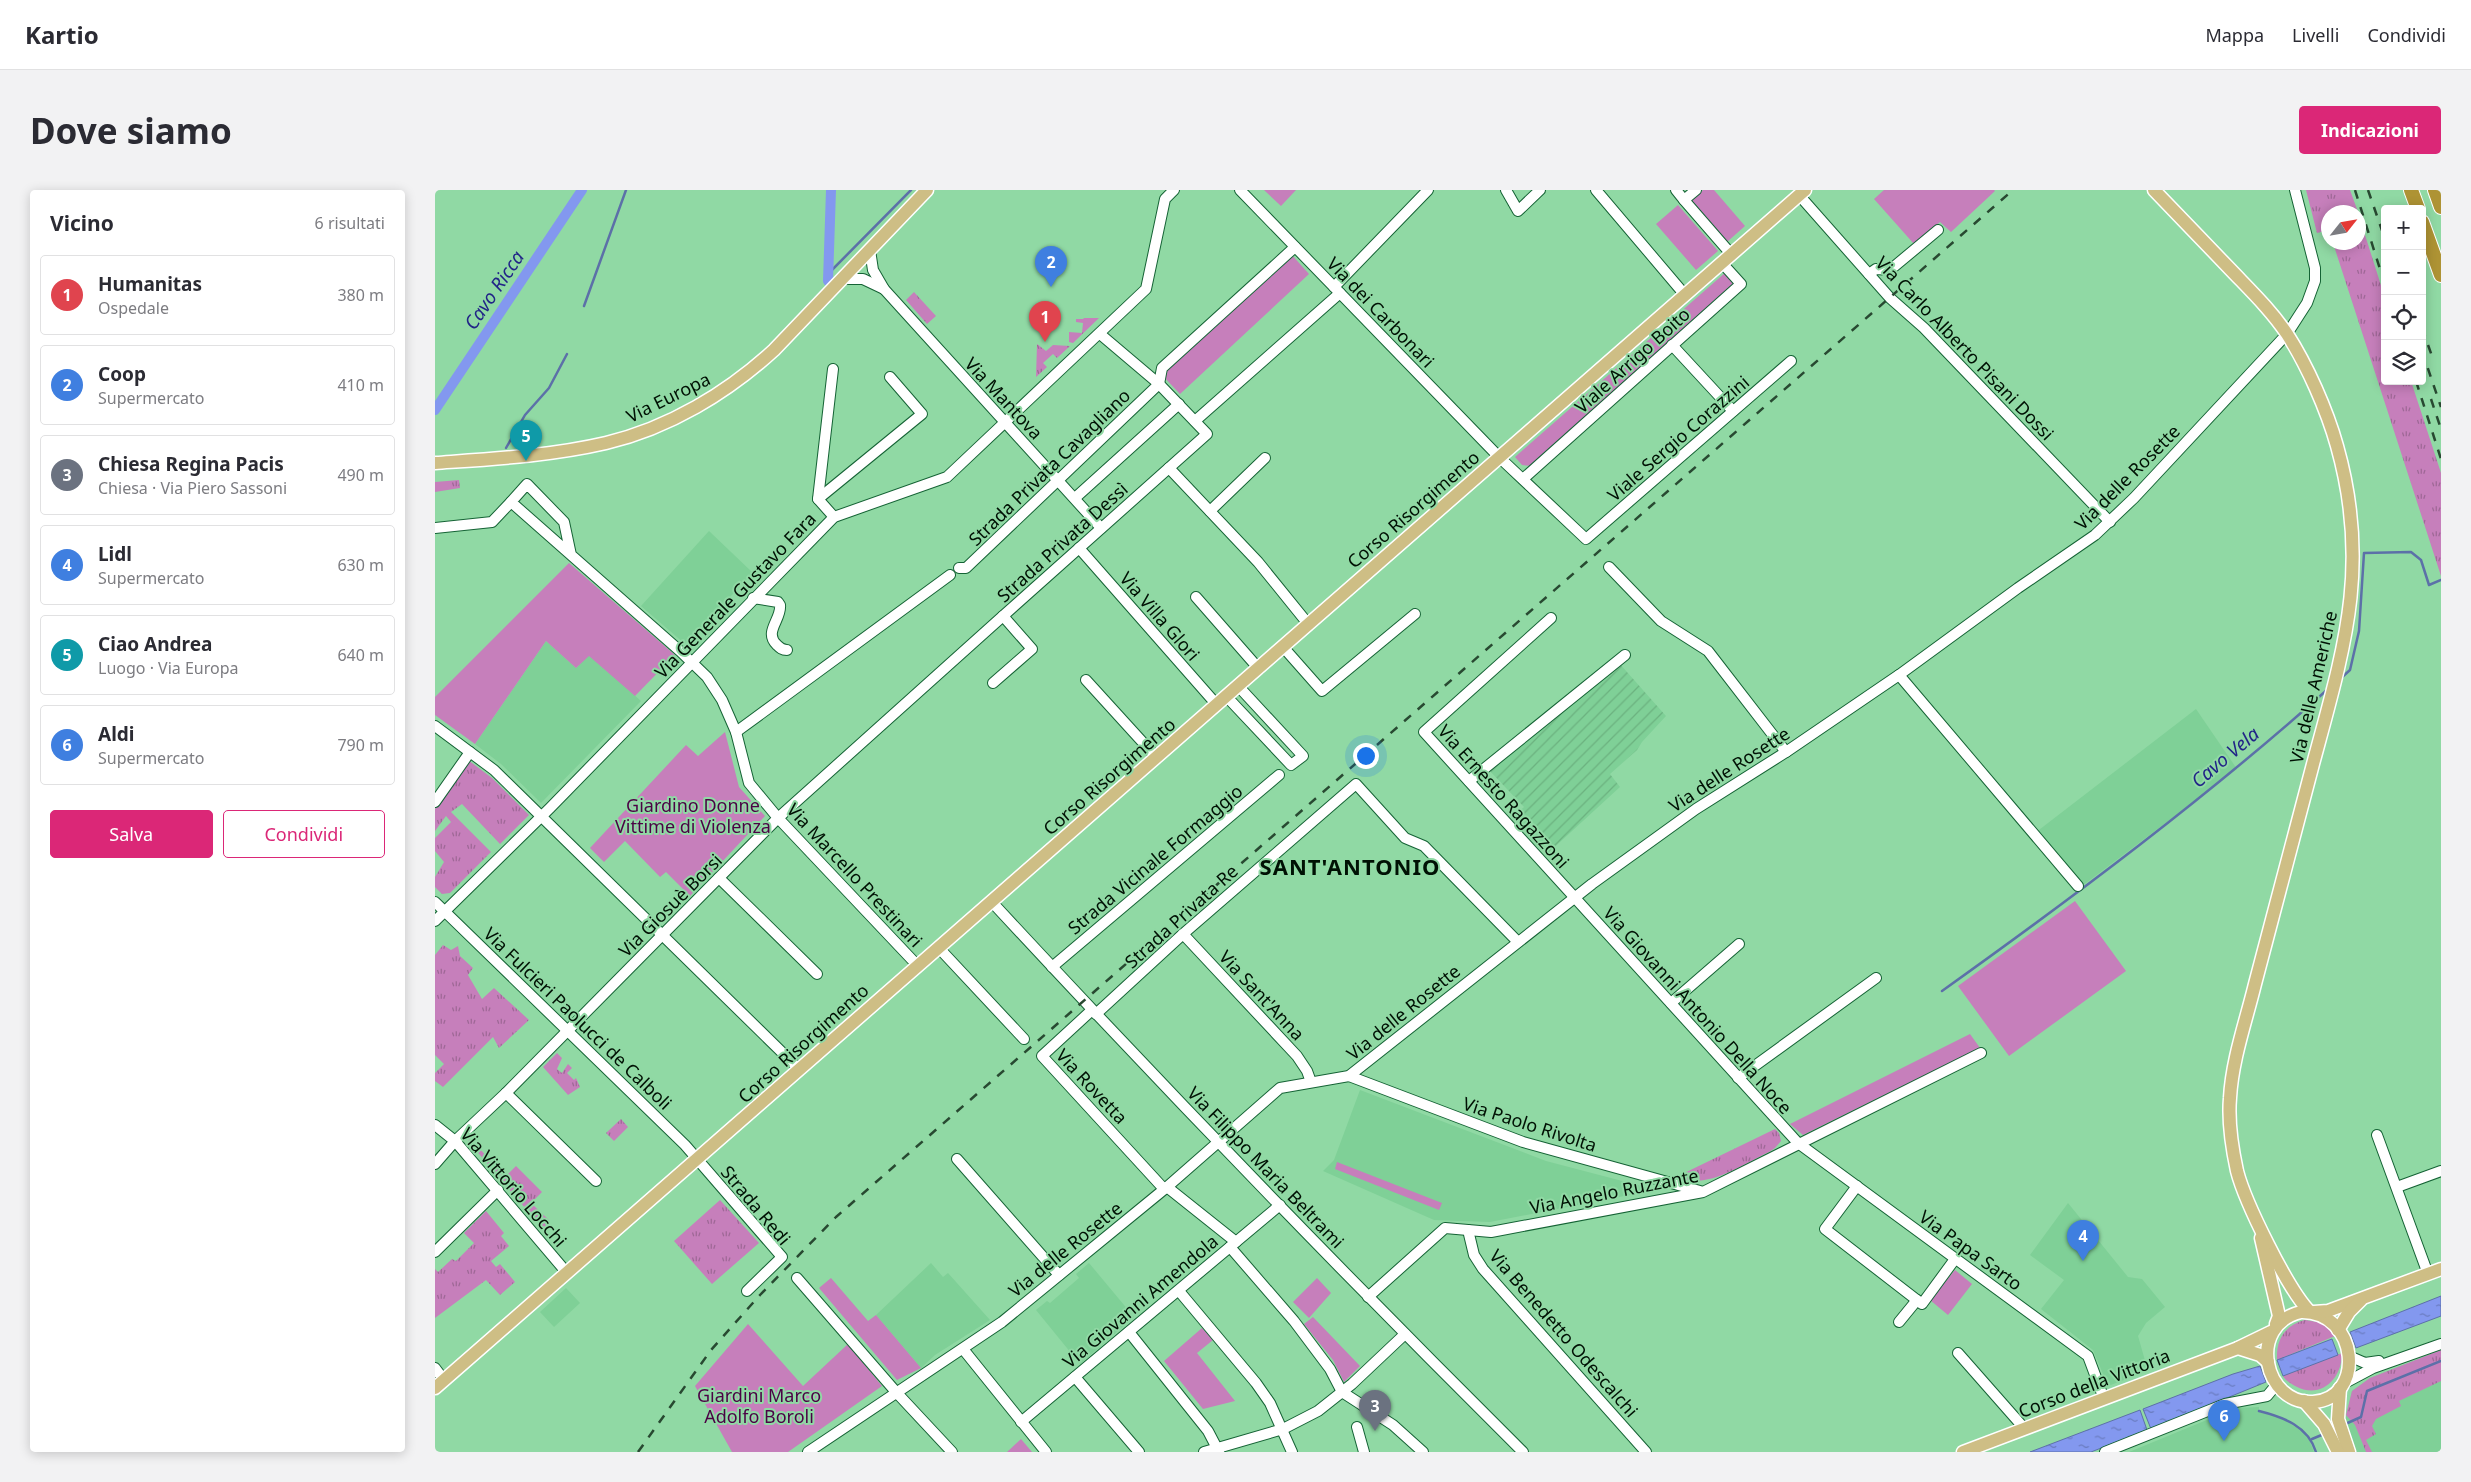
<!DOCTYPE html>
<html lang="it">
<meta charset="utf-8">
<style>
:root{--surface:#fff;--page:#f2f2f3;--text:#2b2b33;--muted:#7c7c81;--line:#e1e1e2;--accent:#db2777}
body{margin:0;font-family:"Noto Sans",sans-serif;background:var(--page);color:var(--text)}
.controls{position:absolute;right:15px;top:15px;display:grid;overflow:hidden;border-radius:5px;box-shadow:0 2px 12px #0003}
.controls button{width:45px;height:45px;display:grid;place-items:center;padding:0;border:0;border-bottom:1px solid var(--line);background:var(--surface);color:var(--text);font:25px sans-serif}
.compass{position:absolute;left:1886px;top:15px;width:45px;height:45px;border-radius:50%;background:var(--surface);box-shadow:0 2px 12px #0003;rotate:59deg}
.you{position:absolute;left:930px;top:565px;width:18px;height:18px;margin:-12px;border:4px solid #fff;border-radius:50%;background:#1a73e8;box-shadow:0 0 0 8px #1a73e833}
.badge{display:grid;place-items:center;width:32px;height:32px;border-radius:50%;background:var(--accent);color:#fff;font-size:16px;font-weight:700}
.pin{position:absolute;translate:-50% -41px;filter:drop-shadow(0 1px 2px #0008)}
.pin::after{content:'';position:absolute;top:26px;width:18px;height:15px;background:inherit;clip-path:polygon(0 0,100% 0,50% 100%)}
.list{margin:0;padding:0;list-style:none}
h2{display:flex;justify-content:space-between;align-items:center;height:65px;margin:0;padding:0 20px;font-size:21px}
h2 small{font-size:16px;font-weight:400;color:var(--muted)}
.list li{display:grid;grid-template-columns:32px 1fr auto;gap:15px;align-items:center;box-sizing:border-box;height:80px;margin:0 10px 10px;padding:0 10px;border:1px solid var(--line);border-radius:5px}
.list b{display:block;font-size:19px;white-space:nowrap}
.list p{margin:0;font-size:16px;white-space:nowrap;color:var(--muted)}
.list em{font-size:16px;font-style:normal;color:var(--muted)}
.actions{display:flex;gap:10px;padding:15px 20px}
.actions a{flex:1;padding:11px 0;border:1px solid var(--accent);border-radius:5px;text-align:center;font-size:18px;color:var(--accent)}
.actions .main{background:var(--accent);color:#fff}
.icon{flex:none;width:28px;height:28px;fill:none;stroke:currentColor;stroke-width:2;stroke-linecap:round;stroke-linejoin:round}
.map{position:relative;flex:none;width:2006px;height:1262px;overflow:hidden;border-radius:5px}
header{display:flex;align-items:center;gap:30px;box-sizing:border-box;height:70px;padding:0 25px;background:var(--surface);border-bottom:1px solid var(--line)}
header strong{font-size:24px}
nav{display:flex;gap:28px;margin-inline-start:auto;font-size:18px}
.intro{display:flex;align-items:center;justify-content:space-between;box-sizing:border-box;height:120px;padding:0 30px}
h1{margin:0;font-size:35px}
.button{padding:12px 22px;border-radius:5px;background:var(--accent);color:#fff;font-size:18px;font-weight:700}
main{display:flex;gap:30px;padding:0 30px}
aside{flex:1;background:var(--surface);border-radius:5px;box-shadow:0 2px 12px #0003}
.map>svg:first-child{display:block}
</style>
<header>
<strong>Kartio</strong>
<nav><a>Mappa</a><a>Livelli</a><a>Condividi</a></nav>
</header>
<div class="intro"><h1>Dove siamo</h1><a class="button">Indicazioni</a></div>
<main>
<aside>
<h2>Vicino<small>6 risultati</small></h2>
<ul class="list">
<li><span class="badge" style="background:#e0444e">1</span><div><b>Humanitas</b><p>Ospedale</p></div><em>380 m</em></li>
<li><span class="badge" style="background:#3f7fe0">2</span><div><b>Coop</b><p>Supermercato</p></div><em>410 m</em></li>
<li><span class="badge" style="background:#6b7280">3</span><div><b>Chiesa Regina Pacis</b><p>Chiesa · Via Piero Sassoni</p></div><em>490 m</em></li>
<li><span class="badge" style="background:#3f7fe0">4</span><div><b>Lidl</b><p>Supermercato</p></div><em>630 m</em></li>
<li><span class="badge" style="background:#0f9aa8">5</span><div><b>Ciao Andrea</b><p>Luogo · Via Europa</p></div><em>640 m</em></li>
<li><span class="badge" style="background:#3f7fe0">6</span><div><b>Aldi</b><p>Supermercato</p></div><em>790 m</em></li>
</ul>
<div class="actions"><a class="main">Salva</a><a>Condividi</a></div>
</aside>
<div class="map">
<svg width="2006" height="1262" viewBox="0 0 2006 1262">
<defs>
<pattern id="industrial-furrows" width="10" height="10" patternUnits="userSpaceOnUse" patternTransform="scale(1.25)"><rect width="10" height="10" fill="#7fd097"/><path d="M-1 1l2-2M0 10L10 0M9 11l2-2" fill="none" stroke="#6cb280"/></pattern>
<pattern id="grass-tufts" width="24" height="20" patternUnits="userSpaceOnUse" patternTransform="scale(1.25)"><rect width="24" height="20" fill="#c67fbb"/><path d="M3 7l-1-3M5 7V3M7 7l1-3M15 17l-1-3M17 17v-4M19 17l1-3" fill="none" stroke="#9e6796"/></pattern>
<pattern id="water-ripples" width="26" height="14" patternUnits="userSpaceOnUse" patternTransform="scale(1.25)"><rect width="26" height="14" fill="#8398ef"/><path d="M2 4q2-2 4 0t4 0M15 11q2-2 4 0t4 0" fill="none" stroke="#697bbf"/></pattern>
</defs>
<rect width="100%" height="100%" fill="#90d9a4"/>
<g fill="#7fd097">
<polygon points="274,341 318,383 250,454 206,416"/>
<polygon points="111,451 141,478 154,465 206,511 106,613 66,574 40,554"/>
<polygon points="1761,519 1802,579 1647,696 1600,643"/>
<polygon points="925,900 1111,971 1214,998 1215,1001 1055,1032 999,1030 888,981 899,970"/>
<polygon points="1633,1013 1693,1087 1707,1089 1730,1117 1711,1133 1703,1146 1713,1181 1673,1196 1658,1160 1606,1119 1629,1090 1595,1065"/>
<polygon points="496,1073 508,1087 513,1083 555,1130 500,1165 486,1178 441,1125"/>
<polygon points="654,1073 699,1127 645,1174 601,1120 612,1111 615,1113 644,1088 641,1084"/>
<polygon points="131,1098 145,1113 119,1137 105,1122"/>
<polygon points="2006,1160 2006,1262 1922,1262 1910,1231 1917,1201 1935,1188"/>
<polygon points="1824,1217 1824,1222 1845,1227 1868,1242 1873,1247 1879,1262 1694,1262 1801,1218"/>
</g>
<polygon fill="url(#industrial-furrows)" points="1184,473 1231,526 1207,552 1202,560 1175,584 1185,597 1112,664 1078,627 1089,617 1053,579"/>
<g fill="url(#grass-tufts)">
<polygon points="1871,0 1915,0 1923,22 1894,22 1893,40 1882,43"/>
<polygon points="1924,26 1950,108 1950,191 1976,191 2006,283 2006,386 1898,53 1924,52"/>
<polygon points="479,102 501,126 492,134 471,110"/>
<polygon points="649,128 664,128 638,153 634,152 634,142 647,143 648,133 641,132 641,129 648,129"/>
<polygon points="602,154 611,161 618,155 635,156 622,168 618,164 608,173 612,177 601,187"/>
<polygon points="24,290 25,298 0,302 0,292"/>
<polygon points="33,570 57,588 94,625 65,654 27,614 16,622 56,662 15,703 7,704 0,697 0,687 9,672 0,661 0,648 16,632 11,626 0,641 0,619"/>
<polygon points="8,755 16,760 23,756 25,766 38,778 33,785 47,809 59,798 94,830 64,858 58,847 8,897 0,891 0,883 9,874 0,865 0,765"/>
<polygon points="122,863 127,868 122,879 127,883 133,874 137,878 132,883 139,890 141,888 145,897 133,905 108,877"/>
<polygon points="186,929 193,937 179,951 171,943"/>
<path d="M1340,939L1344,943L1346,951L1340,958L1334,962C1303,977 1274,999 1239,988Z"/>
<polygon points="35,949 71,986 81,976 107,1002 96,1013 115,1031 108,1039 33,951"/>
<polygon points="285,1010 324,1053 277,1094 239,1051"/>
<polygon points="51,1021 69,1043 66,1046 74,1056 56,1071 61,1077 65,1074 80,1092 65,1105 51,1090 0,1128 0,1079 3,1082 17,1069 21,1071 39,1053 29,1043"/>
<path d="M1870,1130L1888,1133L1900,1146L1842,1170C1841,1149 1850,1135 1870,1130Z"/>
<polygon points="2006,1160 2006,1191 1964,1211 1966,1216 1941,1229 1937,1236 1941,1244 1931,1250 1937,1262 1931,1262 1920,1235 1911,1225 1917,1201 1935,1188"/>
<path d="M1907,1163C1907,1189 1886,1210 1860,1196C1855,1193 1851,1191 1848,1186Z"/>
</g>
<g fill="#c67fbb">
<polygon points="829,0 861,0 846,16"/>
<polygon points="1268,0 1279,0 1310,36 1292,52 1256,11"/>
<polygon points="1449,0 1559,0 1560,1 1516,42 1505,32 1479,54 1439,9"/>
<polygon points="1243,15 1283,61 1261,80 1221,34"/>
<polygon points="856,64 874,84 745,204 728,186 731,179"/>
<polygon points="1291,82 1297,85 1301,97 1096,276 1087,275 1080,267"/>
<polygon points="134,373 240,465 200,506 154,466 141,478 111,451 40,554 0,525 0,507"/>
<polygon points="290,542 304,597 330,626 255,706 231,682 225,687 190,651 169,672 155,658 251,555 263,566"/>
<polygon points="1640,711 1691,781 1574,866 1523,796"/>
<polygon points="1535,844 1545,858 1368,945 1355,934"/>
<polygon points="902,972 1007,1013 1004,1020 900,979"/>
<polygon points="1520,1080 1537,1094 1513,1125 1495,1110"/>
<polygon points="396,1088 433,1131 441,1125 486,1178 462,1190 384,1098"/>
<polygon points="882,1088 896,1103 874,1128 858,1112"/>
<polygon points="878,1127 925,1176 909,1192 898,1170 869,1134"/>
<polygon points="313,1134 368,1196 413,1154 447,1196 353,1262 297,1262 260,1196"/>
<polygon points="767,1138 778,1150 762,1163 800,1211 768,1219 729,1171"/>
<polygon points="586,1249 597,1262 572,1262"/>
</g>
<g fill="url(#water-ripples)" stroke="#5c70a8">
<polygon points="2006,1106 2006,1126 1921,1158 1915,1142"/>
<polygon points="1897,1149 1903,1165 1848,1186 1842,1170"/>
<polygon points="1825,1176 1831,1192 1716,1239 1708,1219 1798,1184"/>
<polygon points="1705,1220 1712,1240 1656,1262 1595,1262"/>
</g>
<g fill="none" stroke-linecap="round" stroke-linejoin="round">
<g stroke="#5c70a8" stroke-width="2.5">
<polyline points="393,84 476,0"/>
<polyline points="149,116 191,0"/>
<polyline points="71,258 90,225 114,198 132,164"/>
<polyline points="1905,489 1915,480 1924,441 1929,363 1976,362 1986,370 1994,395 2006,390"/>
<path d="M1507,801C1640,706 1771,608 1893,499"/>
<path d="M1824,1221C1848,1227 1873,1236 1881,1262"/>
<polyline points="1908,1235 1926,1227 1932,1201 2006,1171"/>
<polyline points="1877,1249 1889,1244"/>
</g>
<g stroke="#8398ef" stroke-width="10">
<polyline points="393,91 396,0"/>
<polyline points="0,220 147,0"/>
</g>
<g stroke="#156335" stroke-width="12">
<g id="minor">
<polyline points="805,0 1064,267 1151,349 1356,171"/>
<polyline points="1071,0 1083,21 1105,0"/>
<polyline points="1161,0 1250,105"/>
<polyline points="1241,0 1249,10"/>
<polyline points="1261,0 1249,10 1296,64"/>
<polyline points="1364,5 1455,108 1489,138 1675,332"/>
<polyline points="435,60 438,80 449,99 666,338"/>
<polyline points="1434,84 1441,79 1455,80 1503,40"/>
<polyline points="406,89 428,89 449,99"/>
<polyline points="899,97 993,0"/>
<polyline points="1237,155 1298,221"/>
<polyline points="398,179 383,309 399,327"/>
<polyline points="724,194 727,178 860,57"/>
<polyline points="760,231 905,103"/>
<polyline points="734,278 823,372 874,435"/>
<polyline points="1088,289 1306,94 1287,73"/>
<polyline points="640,308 744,214"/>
<polyline points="383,309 487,224 455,187"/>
<polyline points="775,321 830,268"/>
<polyline points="0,338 57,332 76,312"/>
<polyline points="644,358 782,515"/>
<polyline points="136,365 129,332 92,294 76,312 245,461 272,487 287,510 301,542 314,593 343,628 482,775"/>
<polyline points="1174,377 1226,431 1273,461 1351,562"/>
<polyline points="524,378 531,378 724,194"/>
<polyline points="761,407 824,479"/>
<path d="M318,408L343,412L345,415C347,429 328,442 342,455C345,458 347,460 352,460"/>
<polyline points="1116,428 989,542 1363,953 1653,1166 1669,1209"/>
<polyline points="849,458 887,501 980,424"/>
<polyline points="1464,485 1643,696"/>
<polyline points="651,490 722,568"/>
<polyline points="558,493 597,459 568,426 772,244 724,194 665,144"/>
<polyline points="792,507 856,575 868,566 804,497"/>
<polyline points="0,536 59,580 365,880"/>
<polyline points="301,542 515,385"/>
<polyline points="1034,591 1190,465"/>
<polyline points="0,612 35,562"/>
<polyline points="284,688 382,784"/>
<path d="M556,711C729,898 907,1082 1088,1262"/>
<polyline points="0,712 250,955 347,1067 312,1101"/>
<polyline points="0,731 115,618 399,327 512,287 711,99 730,9 739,0"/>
<polyline points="748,744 862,866 872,881 876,892"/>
<polyline points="503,757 589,849"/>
<polyline points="617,777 844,585"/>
<polyline points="1236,813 1304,754"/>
<polyline points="657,820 607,866 729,999"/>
<polyline points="661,824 748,744 921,594 970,648 989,656 1083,752"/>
<polyline points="914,886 1088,952 1265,1001"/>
<polyline points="1303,888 1441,788"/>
<polyline points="71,903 161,991"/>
<polyline points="0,935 20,951 132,1083"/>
<polyline points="1942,945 1993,1084"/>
<polyline points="522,969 624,1085"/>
<polyline points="0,974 20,951 71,903 343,628 568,426"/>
<polyline points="1422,996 1390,1039 1487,1114 1520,1069"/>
<polyline points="732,997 801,1052"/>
<polyline points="1962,997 2006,981"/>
<polyline points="1033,1040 1039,1065 1048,1079 1211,1262"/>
<polyline points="795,1057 859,1131 895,1179 907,1202 958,1235 988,1262"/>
<polyline points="0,1062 63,1000"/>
<polyline points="362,1088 461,1202 517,1262"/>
<polyline points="744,1101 821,1193 835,1213 857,1262"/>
<polyline points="933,1107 1010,1038 1056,1042 1268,1002 1546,863"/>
<polyline points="1464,1132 1482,1110"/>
<polyline points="694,1142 773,1241 784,1262"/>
<polyline points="528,1159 611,1262"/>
<polyline points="1523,1163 1589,1238"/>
<polyline points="1914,1166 1930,1173 1944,1171"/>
<polyline points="0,1178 9,1190"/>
<polyline points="640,1187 704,1262"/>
<polyline points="1908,1194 1938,1178 2006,1154"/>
<polyline points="586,1232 845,1015"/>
<polyline points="922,1237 929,1262"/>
<polyline points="373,1262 567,1132 732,997 845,898 914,886 1157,694 1261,619 1351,562 1464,485 1583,398 1660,345 1699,308 1852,144 1872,113 1880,91 1880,78 1860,0"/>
<polyline points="769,1262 848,1239 883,1221 917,1194 970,1144"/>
<polyline points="1670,1262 1790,1214 1832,1206 1842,1194"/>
</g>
</g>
<g stroke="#fff" stroke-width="15">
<g id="major">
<path d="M1719,0C1744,26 1770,53 1795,79C1815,100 1836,120 1852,144C1872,175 1892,220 1902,256C1936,376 1909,459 1878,574C1859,648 1839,721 1820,794C1811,831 1797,870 1795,908C1793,931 1797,958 1802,981C1810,1012 1853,1100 1875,1122"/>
<path d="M0,273C57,269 115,266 171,253C234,238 292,203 339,160L492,0"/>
<polyline points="1826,1048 1844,1126 1841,1134"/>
<path d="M1866,1122C1924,1121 1931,1209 1878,1212C1829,1215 1811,1135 1866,1122Z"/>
<polyline points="1879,1122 1893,1121 2006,1079"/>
<polyline points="1903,1140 1914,1122 1926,1110"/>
<polyline points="1803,1158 1825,1165 1833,1172"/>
<polyline points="0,1198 1370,0"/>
<polyline points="1905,1198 1903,1229 1914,1262"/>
<polyline points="1869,1211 1889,1234 1903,1262"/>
<polyline points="1528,1262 1803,1158 1836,1142"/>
</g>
</g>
<g stroke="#fff" stroke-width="16">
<g id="highway">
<polyline points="1976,0 1983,19"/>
<polyline points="2000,0 2006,17"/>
<polyline points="1987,32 2006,85"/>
</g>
</g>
<use href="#minor" stroke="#fff" stroke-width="10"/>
<use href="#major" stroke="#cebe85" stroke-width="12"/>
<use href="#highway" stroke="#ae9334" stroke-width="14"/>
<g stroke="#284931" stroke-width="2.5" stroke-dasharray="9 9" stroke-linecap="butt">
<polyline points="1920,0 1950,95"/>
<polyline points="1933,0 1950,49"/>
<polyline points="1987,138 1998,169"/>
<polyline points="1987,161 2006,217"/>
<polyline points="1981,191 2006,269"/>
<polyline points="1996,209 2006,239"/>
<polyline points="203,1262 276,1160 325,1105 401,1027 1578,0"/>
</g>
</g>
<g text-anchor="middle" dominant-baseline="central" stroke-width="4" stroke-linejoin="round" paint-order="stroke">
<g font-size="18" fill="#001104" stroke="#90d9a4">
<text transform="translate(946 122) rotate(46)">Via dei Carbonari</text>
<text transform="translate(1530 158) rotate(46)">Via Carlo Alberto Pisani Dossi</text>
<text transform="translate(1197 170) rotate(-42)">Viale Arrigo Boito</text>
<text transform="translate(233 207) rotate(-26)">Via Europa</text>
<text transform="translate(569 208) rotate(47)">Via Mantova</text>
<text transform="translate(1243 248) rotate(-41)">Viale Sergio Corazzini</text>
<text transform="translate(614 277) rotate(-44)">Strada Privata Cavagliano</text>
<text transform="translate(1692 287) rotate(-45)">Via delle Rosette</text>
<text transform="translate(978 319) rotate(-41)">Corso Risorgimento</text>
<text transform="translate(627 352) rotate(-42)">Strada Privata Dessì</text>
<text transform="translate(300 405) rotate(-46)">Via Generale Gustavo Fara</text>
<text transform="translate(725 426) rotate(49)">Via Villa Glori</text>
<text transform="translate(1878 497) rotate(-77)">Via delle Americhe</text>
<text transform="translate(1294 579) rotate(-33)">Via delle Rosette</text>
<text transform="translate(674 586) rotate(-41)">Corso Risorgimento</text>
<text transform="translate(1069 606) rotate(48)">Via Ernesto Ragazzoni</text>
<text transform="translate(720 669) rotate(-40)">Strada Vicinale Formaggio</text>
<text transform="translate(420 685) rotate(47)">Via Marcello Prestinari</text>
<text transform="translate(235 715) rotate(-45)">Via Giosuè Borsi</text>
<text transform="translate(746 726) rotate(-42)">Strada Privata Re</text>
<text transform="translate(827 805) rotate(47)">Via Sant'Anna</text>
<text transform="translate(1263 820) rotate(48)">Via Giovanni Antonio Della Noce</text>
<text transform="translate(968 822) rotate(-39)">Via delle Rosette</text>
<text transform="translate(143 828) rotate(44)">Via Fulcieri Paolucci de Calboli</text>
<text transform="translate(368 853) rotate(-42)">Corso Risorgimento</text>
<text transform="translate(657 896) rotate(47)">Via Rovetta</text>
<text transform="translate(1095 934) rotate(18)">Via Paolo Rivolta</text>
<text transform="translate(831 977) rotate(46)">Via Filippo Maria Beltrami</text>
<text transform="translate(79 997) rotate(49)">Via Vittorio Locchi</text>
<text transform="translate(1179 1001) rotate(-11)">Via Angelo Ruzzante</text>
<text transform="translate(321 1015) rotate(50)">Strada Redi</text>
<text transform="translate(630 1059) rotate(-39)">Via delle Rosette</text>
<text transform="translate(1536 1060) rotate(36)">Via Papa Sarto</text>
<text transform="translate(705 1111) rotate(-40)">Via Giovanni Amendola</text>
<text transform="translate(1129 1143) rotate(49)">Via Benedetto Odescalchi</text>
<text transform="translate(1659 1193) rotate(-21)">Corso della Vittoria</text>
</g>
<g font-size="18" fill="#4b0145" stroke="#90d9a4">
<text x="258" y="615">Giardino Donne<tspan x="258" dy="21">Vittime di Violenza</tspan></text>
<text x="324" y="1205">Giardini Marco<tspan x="324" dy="21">Adolfo Boroli</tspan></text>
</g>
<g font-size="19" font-style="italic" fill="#212487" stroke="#90d9a4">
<text transform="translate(59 100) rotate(-56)">Cavo Ricca</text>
<text transform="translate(1790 567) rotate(-40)">Cavo Vela</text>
</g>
<g font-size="22" font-weight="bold" letter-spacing="1" fill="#001104" stroke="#90d9a4">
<text x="915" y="676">SANT'ANTONIO</text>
</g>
</g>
</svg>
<div class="controls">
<button>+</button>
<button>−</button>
<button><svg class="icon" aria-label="locate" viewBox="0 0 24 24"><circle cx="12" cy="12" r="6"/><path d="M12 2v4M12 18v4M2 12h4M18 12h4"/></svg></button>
<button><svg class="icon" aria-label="layers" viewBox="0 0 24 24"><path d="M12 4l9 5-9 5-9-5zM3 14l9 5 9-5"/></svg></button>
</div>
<svg class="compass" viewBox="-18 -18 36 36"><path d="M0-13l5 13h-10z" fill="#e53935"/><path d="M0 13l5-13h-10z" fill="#7c7c81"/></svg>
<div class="you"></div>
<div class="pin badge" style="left:610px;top:152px;background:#e0444e">1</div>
<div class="pin badge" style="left:616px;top:97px;background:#3f7fe0">2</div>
<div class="pin badge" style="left:940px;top:1241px;background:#6b7280">3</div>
<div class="pin badge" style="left:1648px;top:1071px;background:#3f7fe0">4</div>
<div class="pin badge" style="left:91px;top:271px;background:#0f9aa8">5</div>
<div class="pin badge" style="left:1789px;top:1251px;background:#3f7fe0">6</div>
</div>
</main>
